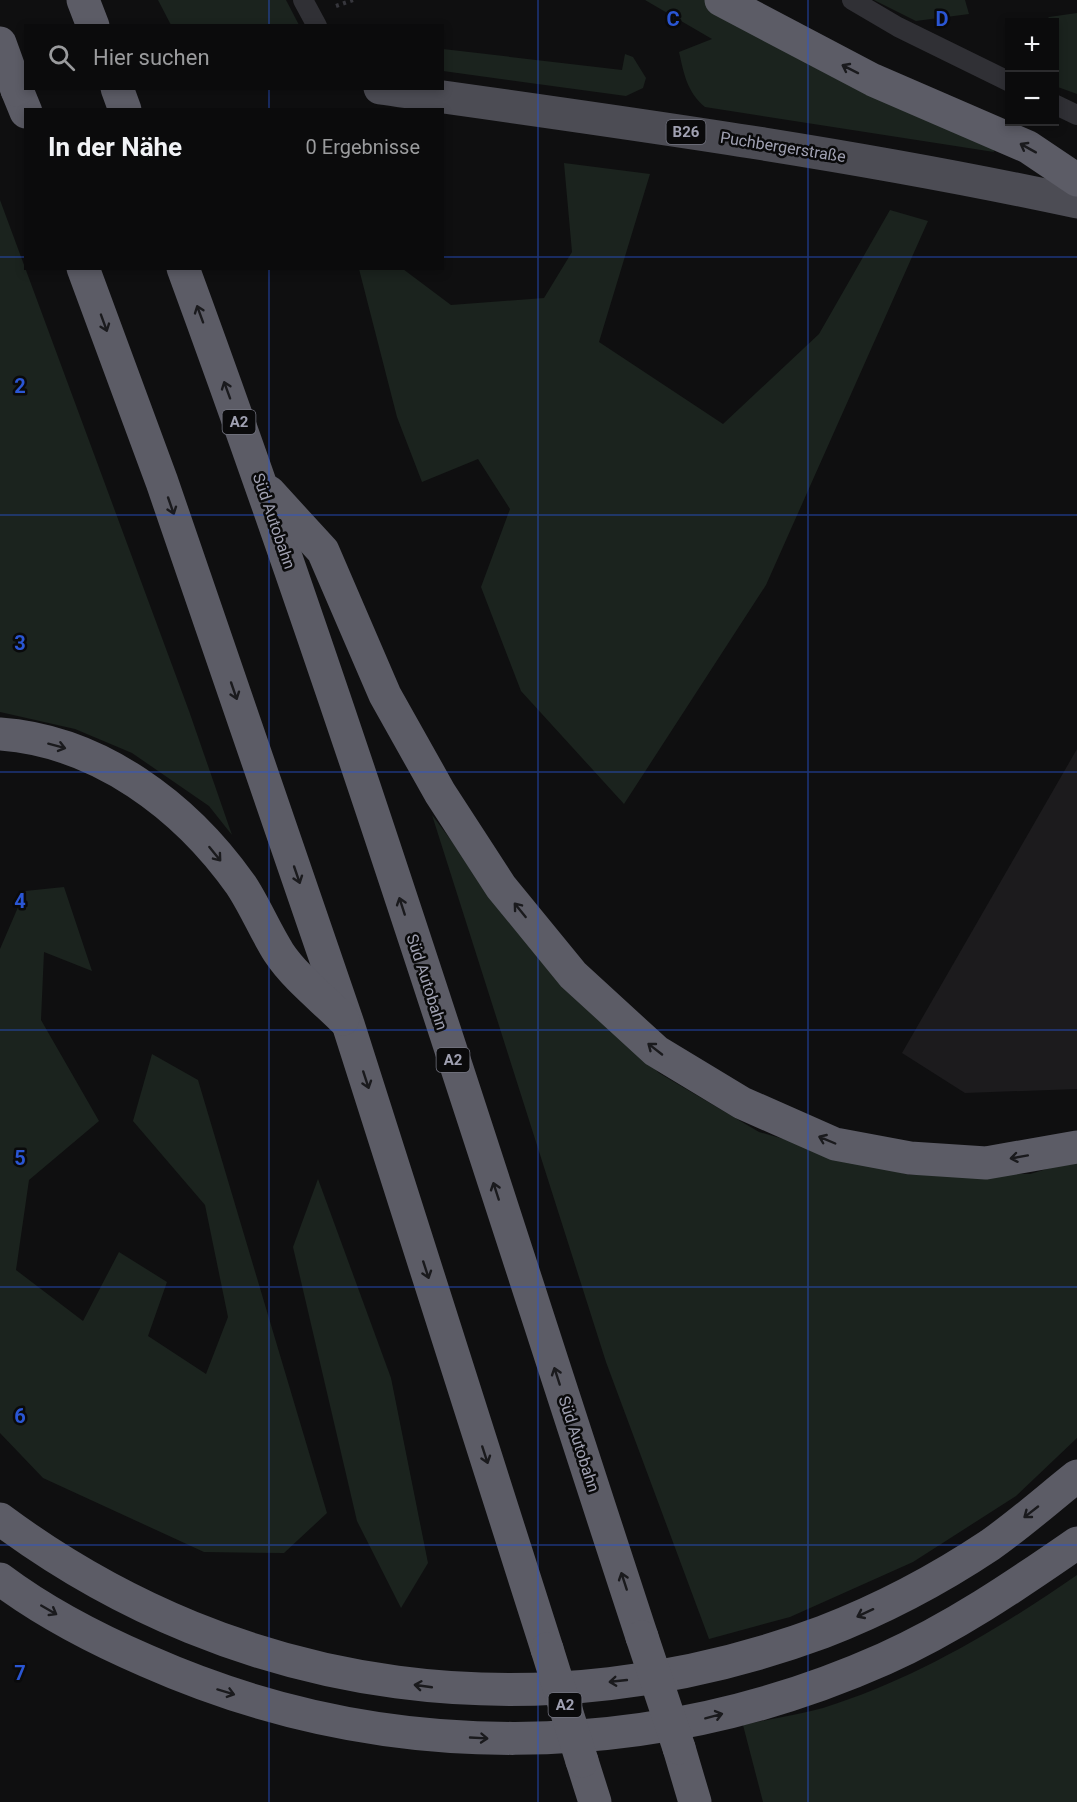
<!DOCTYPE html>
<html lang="de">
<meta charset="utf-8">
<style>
:root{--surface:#0b0b0c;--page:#19191a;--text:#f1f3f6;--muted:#9a9b9d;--line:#2b2b2d}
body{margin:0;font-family:Roboto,sans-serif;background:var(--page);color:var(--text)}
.controls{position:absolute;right:18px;top:18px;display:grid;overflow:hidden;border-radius:0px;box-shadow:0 3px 9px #0003}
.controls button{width:54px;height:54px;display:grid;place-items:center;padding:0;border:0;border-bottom:2px solid var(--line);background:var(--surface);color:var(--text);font:30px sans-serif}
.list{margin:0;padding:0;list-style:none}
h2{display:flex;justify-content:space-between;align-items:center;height:78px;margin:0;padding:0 24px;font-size:26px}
h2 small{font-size:20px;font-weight:400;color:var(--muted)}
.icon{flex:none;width:33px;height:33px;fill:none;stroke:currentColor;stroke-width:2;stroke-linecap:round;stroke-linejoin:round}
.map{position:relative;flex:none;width:1077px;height:1802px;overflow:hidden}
.search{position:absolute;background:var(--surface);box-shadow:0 3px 9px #0003;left:24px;top:24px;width:420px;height:66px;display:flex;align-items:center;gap:15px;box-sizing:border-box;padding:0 21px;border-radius:0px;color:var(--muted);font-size:22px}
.panel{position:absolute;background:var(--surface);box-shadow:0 3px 9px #0003;left:24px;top:108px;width:420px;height:162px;border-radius:0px}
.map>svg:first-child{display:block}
</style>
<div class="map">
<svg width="1077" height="1802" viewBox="0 0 1077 1802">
<rect width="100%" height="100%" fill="#0f0f10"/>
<polygon fill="#1c1b1d" points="1077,749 1077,1089 965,1093 902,1053"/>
<g fill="#1b231e">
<polygon points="158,0 286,0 299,25 171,25"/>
<path d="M645,0H706L993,143L994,152L705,107C687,92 684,74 679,52L712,39Z"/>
<polygon points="874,0 965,0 969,14 916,21"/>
<polygon points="1077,13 1077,94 1055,86 1054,22 1044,22 1049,17"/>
<polygon points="443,49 622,70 625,54 633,57 646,78 643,88 626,96 443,71"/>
<polygon points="564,163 650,174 599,342 723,424 819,334 890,210 928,221 766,585 624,804 521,691 481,587 510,509 478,459 422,482 397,417 359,269 403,269 451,305 544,298 572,252"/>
<polygon points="0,200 189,711 232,835 209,806 132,753 75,729 0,712"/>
<polygon points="432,815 544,963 659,1073 759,1132 909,1175 1030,1174 1077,1160 1077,1438 1016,1496 913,1562 790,1617 709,1639 606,1362"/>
<polygon points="64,887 92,971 44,952 41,1020 99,1121 29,1180 16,1270 83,1321 119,1252 167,1282 148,1336 206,1374 228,1317 205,1205 133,1121 152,1054 198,1080 327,1513 284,1553 204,1552 43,1478 0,1433 0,949 25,891"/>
<polygon points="318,1179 391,1378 428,1563 401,1608 357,1521 293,1247"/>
<path d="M1077,1575V1802H763L743,1725C769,1719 797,1715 823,1708C914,1680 999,1629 1077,1575Z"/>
</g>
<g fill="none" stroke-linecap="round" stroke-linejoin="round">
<polyline stroke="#36363c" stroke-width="4" stroke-dasharray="3 4.5" stroke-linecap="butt" points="336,6 353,0"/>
<g stroke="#303035" stroke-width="20">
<polyline points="303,0 317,26"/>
<polyline points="852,0 898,27 1010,82"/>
<polyline points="1054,104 1077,115"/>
</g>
<path stroke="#4c4c54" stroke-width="33" d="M380,88C613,121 847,152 1077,202"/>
<g stroke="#5c5c66" stroke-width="33">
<polyline points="83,0 93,26"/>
<polyline points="721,0 873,80 1028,147 1077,180"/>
<polyline points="117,88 125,110"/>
<polyline points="17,90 26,112"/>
<polyline points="83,268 162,482 348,1024 547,1649"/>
<path d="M183,268C349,720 492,1180 642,1637"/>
<polyline points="269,492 323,551 385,695 440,793 501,887 573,975 656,1051 742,1103 835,1144 910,1158 986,1163 1077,1147"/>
<path d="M0,734C99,741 185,806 241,885C255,906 265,931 279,953C295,977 322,998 343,1019"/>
<path d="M0,1519C242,1699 542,1736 823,1632C880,1610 939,1579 990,1545C1020,1524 1048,1499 1077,1476"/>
<path d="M0,1579C44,1612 96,1639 147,1661C382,1765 648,1764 884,1659C953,1628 1015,1586 1077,1543"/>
<polyline points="679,1748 695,1802"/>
<polyline points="582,1761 595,1802"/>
</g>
<g stroke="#5c5c66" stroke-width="33">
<polyline points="0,43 17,90"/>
<polyline points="642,1637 679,1748"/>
<polyline points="547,1649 582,1761"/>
</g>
</g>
<defs><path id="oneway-shaft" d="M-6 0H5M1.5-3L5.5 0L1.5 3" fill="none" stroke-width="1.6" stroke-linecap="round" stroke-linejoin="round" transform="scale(1.5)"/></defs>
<g stroke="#1a1a1d">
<use href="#oneway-shaft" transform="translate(850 69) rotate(-153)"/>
<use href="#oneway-shaft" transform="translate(1028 148) rotate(-151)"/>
<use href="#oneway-shaft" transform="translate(200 314) rotate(-110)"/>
<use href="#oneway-shaft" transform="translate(104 323) rotate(70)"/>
<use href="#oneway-shaft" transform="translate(227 390) rotate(-110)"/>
<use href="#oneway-shaft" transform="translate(171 506) rotate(71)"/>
<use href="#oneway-shaft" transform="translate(234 691) rotate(71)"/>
<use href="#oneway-shaft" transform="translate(57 746) rotate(15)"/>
<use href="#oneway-shaft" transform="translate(215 854) rotate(51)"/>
<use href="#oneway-shaft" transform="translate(297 875) rotate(71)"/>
<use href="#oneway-shaft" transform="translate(402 906) rotate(-108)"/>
<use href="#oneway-shaft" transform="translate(520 910) rotate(-129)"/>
<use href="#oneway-shaft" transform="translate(655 1049) rotate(-142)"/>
<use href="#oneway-shaft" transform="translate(366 1080) rotate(72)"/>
<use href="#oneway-shaft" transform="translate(827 1140) rotate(-157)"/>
<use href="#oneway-shaft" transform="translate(1019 1157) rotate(170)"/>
<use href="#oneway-shaft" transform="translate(496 1191) rotate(-108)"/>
<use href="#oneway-shaft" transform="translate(426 1270) rotate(72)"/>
<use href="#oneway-shaft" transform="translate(557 1376) rotate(-108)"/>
<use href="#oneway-shaft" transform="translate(485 1455) rotate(72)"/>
<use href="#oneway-shaft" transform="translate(1031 1512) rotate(142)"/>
<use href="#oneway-shaft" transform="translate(624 1581) rotate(-108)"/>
<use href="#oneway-shaft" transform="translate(49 1610) rotate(30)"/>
<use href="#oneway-shaft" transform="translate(865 1613) rotate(155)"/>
<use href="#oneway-shaft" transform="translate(618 1681) rotate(174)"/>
<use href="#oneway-shaft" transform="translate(423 1686) rotate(-172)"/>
<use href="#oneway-shaft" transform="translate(226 1692) rotate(17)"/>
<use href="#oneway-shaft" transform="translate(714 1716) rotate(-15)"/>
<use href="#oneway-shaft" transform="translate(479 1738) rotate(3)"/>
</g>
<path fill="none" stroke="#2a56d4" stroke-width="1.5" stroke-opacity="0.55" d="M269,0V26M538,0V1802M808,0V1802M269,88V110M0,257H26M442,257H1077M269,268V1802M0,515H1077M0,772H1077M0,1030H1077M0,1287H1077M0,1545H1077"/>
<g text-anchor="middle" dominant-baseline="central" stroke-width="5" stroke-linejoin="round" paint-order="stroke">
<g fill="#0a0a0b" stroke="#737480" stroke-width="1.5">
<rect x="666.5" y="120" width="39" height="24" rx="4.5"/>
<rect x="222.5" y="410" width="33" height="24" rx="4.5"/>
<rect x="436.5" y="1048" width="33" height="24" rx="4.5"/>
<rect x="548.5" y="1693" width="33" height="24" rx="4.5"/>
</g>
<g font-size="15" font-weight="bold" fill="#a0a1b2">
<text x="686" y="132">B26</text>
<text x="239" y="422">A2</text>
<text x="453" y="1060">A2</text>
<text x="565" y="1705">A2</text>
</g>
<g font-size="16" fill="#a0a1b2" stroke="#0a0a0b">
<text transform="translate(783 147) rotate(9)">Puchbergerstraße</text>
<text transform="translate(274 521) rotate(71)">Süd Autobahn</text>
<text transform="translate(427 982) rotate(72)">Süd Autobahn</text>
<text transform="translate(579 1444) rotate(72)">Süd Autobahn</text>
</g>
</g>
<g font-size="20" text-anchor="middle" font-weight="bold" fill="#2a56d4" stroke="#0a0a0b" stroke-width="5" stroke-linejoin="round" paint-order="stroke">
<text x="673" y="26">C</text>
<text x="942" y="26">D</text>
<text x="20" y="393">2</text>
<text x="20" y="650">3</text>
<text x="20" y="908">4</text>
<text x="20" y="1165">5</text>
<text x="20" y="1423">6</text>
<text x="20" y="1680">7</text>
</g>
</svg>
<div class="controls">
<button>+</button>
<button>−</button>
</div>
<div class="search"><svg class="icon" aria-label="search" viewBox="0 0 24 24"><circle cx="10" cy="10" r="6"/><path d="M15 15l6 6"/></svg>Hier suchen</div>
<section class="panel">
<h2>In der Nähe<small>0 Ergebnisse</small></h2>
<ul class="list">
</ul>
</section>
</div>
